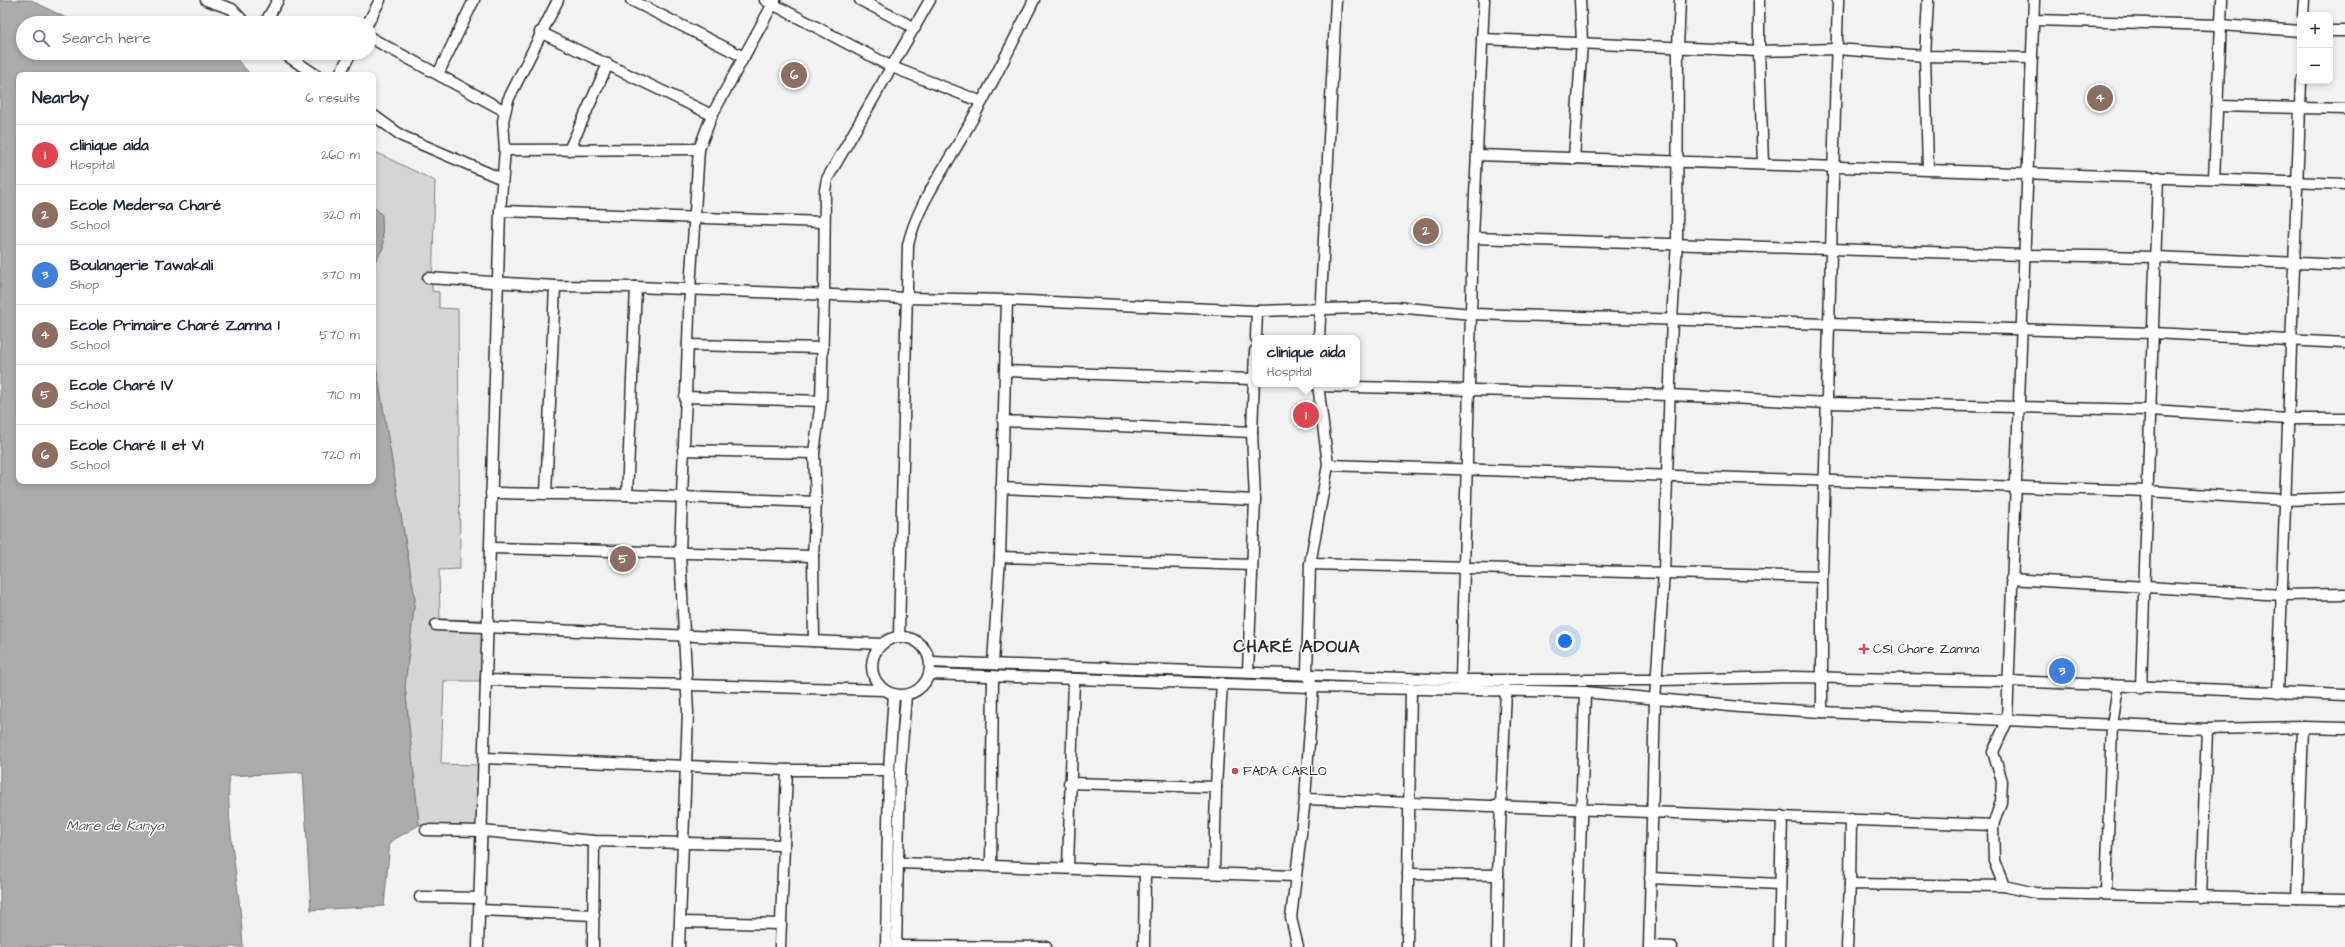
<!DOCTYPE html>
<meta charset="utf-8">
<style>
:root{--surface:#fff;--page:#f2f2f3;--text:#1f2937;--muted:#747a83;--line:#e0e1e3;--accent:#7c3aed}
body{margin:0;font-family:"Architects Daughter",sans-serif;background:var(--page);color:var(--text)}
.controls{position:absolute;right:12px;top:12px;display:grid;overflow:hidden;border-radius:8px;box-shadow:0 2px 6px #0003}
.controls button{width:36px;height:36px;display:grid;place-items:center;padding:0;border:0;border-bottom:1px solid var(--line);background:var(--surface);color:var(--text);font:20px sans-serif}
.you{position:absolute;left:1565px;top:641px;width:14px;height:14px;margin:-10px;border:3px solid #fff;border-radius:50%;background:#1a73e8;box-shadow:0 0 0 6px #1a73e833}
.badge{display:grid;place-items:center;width:26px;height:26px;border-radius:50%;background:var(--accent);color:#fff;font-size:13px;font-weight:700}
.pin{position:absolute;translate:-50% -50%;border:2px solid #fff;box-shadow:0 1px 4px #0006}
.popup{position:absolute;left:1252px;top:335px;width:108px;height:52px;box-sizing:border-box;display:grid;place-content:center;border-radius:8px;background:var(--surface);filter:drop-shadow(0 1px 3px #0005);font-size:13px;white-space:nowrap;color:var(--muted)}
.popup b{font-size:15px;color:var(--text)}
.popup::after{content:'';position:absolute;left:50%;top:100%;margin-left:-8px;border:8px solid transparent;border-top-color:var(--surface)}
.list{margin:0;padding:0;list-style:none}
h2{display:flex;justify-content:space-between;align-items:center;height:52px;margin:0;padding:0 16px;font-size:17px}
h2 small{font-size:13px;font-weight:400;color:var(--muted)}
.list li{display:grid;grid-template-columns:26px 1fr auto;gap:12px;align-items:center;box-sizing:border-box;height:60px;padding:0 16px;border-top:1px solid var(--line)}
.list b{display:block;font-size:15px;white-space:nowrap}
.list p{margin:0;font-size:13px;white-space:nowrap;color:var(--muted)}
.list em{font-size:13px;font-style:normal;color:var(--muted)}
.icon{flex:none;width:22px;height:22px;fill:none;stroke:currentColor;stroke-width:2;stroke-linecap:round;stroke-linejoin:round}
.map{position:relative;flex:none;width:2345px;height:947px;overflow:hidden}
.search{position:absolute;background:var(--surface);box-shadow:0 2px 6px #0003;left:16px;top:16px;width:360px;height:44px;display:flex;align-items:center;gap:10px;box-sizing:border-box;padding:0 14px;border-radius:22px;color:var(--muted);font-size:15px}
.panel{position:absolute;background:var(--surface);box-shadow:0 2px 6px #0003;left:16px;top:72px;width:360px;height:412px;border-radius:8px}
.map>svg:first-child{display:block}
</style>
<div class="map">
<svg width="2345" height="947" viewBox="0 0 2345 947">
<rect width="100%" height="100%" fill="#f2f2f2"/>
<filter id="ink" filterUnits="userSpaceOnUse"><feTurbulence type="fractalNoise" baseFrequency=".025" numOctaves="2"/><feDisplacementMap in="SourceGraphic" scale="8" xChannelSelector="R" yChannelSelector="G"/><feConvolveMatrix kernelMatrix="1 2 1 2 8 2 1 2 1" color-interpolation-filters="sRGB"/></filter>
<g filter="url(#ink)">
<polygon fill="#d5d5d5" stroke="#808080" points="373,151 435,181 432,291 439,292 439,308 458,309 460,569 439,570 440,619 483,620 482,681 444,681 441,764 480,765 478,827 419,825 405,686 415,599 373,348 373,265 383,248 382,215 373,206"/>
<g fill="#ababab" stroke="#787878">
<path d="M0,0H31L66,18L107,23H23V53H231L251,75H19V481H373V348L415,599L405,686L419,825L390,842L384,906L311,910L303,772L229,776C226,833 241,890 243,947H0Z"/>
<polygon points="373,206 382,215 383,248 373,265"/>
</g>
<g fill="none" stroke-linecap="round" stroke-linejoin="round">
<g stroke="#2b2b2b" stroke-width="13">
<g id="minor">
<polyline points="206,0 232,9 245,23"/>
<polyline points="631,0 744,57"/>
<polyline points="765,0 892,67 982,102"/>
<polyline points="860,0 915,28"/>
<polyline points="1759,0 1759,51 1763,164"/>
<polyline points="2034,0 2007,721 1993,752 2002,781 2001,802 1993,825 1994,861 2004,886 2035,893 2345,899"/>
<polyline points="2303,15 2304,0"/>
<polyline points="2033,20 2221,25 2300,31"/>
<polyline points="265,23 278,0"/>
<polyline points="368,23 380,0"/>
<polyline points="2330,31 2345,31"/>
<polyline points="540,32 712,115"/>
<polyline points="369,37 505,111"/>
<polyline points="1482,39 1759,51 1837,49 1925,56 2032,58"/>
<polyline points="283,53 316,75"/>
<polyline points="438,74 474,0"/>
<polyline points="339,75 351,53"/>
<polyline points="2217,106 2345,109"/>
<polyline points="373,115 402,136 502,179"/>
<polyline points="505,150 699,149"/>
<polyline points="569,150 608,64"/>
<polyline points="1478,155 2345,184"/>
<polyline points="1574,159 1582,42 1580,0"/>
<polyline points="1928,169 1925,56 1928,0"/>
<polyline points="2214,179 2222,0"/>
<polyline points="500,211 824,222"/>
<polyline points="1473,238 2024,255 2155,257 2345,265"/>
<polyline points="428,278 555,286 636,287 907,298 1007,300 1257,311 1395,307 1472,314 2153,333 2345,343"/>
<polyline points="1256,338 1257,311"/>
<polyline points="1319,338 1336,0"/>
<polyline points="688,345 823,348"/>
<polyline points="1005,371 1253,379"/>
<polyline points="1318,386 1670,395 1828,403 2151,410 2288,419 2345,419"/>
<polyline points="685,397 821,401"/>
<polyline points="1003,421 1252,432"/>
<polyline points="683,450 814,453"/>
<polyline points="1328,465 2148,491 2285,500 2345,498"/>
<polyline points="1001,488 1255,500"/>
<polyline points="491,493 627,495 816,502"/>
<polyline points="546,494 555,286"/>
<polyline points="627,495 636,287"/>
<polyline points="490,548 813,556"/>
<polyline points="1000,557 1252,565"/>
<polyline points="1310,564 1822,577"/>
<polyline points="2011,579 2283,595 2345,594"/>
<polyline points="436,625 882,644"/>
<path d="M899,637L908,245C917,205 945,168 965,132C990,89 1012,44 1034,0"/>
<circle cx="901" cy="666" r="29"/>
<polyline points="814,641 813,556 816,502 814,453 821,401 824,295 825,190 827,179 930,0"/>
<polyline points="930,662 1461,680 1658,680 1793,677 2007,681 2345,695"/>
<polyline points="993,663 1000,557 1007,300"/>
<polyline points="1248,672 1255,500 1252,432 1255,351"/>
<polyline points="929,674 1313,687 1585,692 1740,707 1822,712 2207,729 2303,727 2345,728"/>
<polyline points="486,680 884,690"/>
<polyline points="1461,680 1473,238 1484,0"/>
<polyline points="2141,688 2158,177"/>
<polyline points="2278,693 2301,81"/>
<polyline points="1822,712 1822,577 1838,0"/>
<polyline points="485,758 787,770 889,770"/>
<polyline points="1069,783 1216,787"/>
<polyline points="1305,799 1993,825"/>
<polyline points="426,830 481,831 594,841 784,845"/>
<polyline points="898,863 1295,876"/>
<polyline points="991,866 993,676"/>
<polyline points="1068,867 1074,680"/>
<polyline points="1214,872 1216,787 1222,683"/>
<polyline points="1408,874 1498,875"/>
<polyline points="1650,878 1779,884"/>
<polyline points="1850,884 1851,819"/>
<polyline points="2106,894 2112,725 2118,687"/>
<polyline points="420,897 480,898"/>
<polyline points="2201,897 2207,729"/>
<polyline points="2297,898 2303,727"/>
<polyline points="480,910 594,915"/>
<polyline points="681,922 781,924"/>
<polyline points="896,946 1046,947"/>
<polyline points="1649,946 1672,947"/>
<polyline points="478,947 500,211 505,150 503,121 508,100 558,0"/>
<polyline points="593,947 594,841"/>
<polyline points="679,947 688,713 680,553 682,497 690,289 699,149 712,115 775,0"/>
<polyline points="780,947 787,770"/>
<polyline points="886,947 889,770 894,694"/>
<polyline points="896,947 900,771 906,695"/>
<polyline points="1144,947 1145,872"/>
<polyline points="1298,947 1291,918 1305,799 1313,687 1307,674 1310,564 1328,465 1318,384"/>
<polyline points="1407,947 1411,688"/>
<polyline points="1497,947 1498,875 1506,690"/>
<polyline points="1577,947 1585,692"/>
<polyline points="1649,947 1655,699 1664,573 1672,318 1677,243 1678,47 1680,0"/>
<polyline points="1779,947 1782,816"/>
<polyline points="1847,947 1850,884 2004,886"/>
</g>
</g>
<use href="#minor" stroke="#fff" stroke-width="10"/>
</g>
</g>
<g fill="#d1495b" stroke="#fff" stroke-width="1.5">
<path d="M1862 643h4v4h4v4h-4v4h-4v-4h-4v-4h4z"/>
<circle cx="1235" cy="771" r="4"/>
</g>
<g text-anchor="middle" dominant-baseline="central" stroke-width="3" stroke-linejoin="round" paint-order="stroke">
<g font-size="13" fill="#2b2b2b" stroke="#fff" text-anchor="start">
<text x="1873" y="649">CSI Chare Zamna</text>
<text x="1243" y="771">FADA CARLO</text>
</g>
<g font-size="14" font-style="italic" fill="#585858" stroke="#fff">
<text x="115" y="826">Mare de Kanya</text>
</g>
<g font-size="17" font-weight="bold" letter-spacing="1" fill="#2b2b2b" stroke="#fff">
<text x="1297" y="647">CHARÉ ADOUA</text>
</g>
</g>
</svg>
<div class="controls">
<button>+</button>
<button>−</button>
</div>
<div class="you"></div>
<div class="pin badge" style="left:1306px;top:415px;background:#e0444e">1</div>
<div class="popup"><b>clinique aida</b>Hospital</div>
<div class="pin badge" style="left:1426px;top:231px;background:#8d6e63">2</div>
<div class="pin badge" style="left:2062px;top:671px;background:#3f7fe0">3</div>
<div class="pin badge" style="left:2100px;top:98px;background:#8d6e63">4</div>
<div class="pin badge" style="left:623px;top:559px;background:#8d6e63">5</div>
<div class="pin badge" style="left:794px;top:75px;background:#8d6e63">6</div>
<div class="search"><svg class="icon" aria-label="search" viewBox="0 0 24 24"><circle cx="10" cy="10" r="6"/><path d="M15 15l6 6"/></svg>Search here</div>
<section class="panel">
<h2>Nearby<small>6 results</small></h2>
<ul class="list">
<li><span class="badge" style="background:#e0444e">1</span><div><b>clinique aida</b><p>Hospital</p></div><em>260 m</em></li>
<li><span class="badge" style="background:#8d6e63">2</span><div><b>Ecole Medersa Charé</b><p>School</p></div><em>320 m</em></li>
<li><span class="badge" style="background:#3f7fe0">3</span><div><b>Boulangerie Tawakali</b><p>Shop</p></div><em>370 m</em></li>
<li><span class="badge" style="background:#8d6e63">4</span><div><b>Ecole Primaire Charé Zamna 1</b><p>School</p></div><em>570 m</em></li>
<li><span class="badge" style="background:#8d6e63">5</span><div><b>Ecole Charé IV</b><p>School</p></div><em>710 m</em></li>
<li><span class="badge" style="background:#8d6e63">6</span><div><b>Ecole Charé II et VI</b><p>School</p></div><em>720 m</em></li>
</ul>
</section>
</div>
